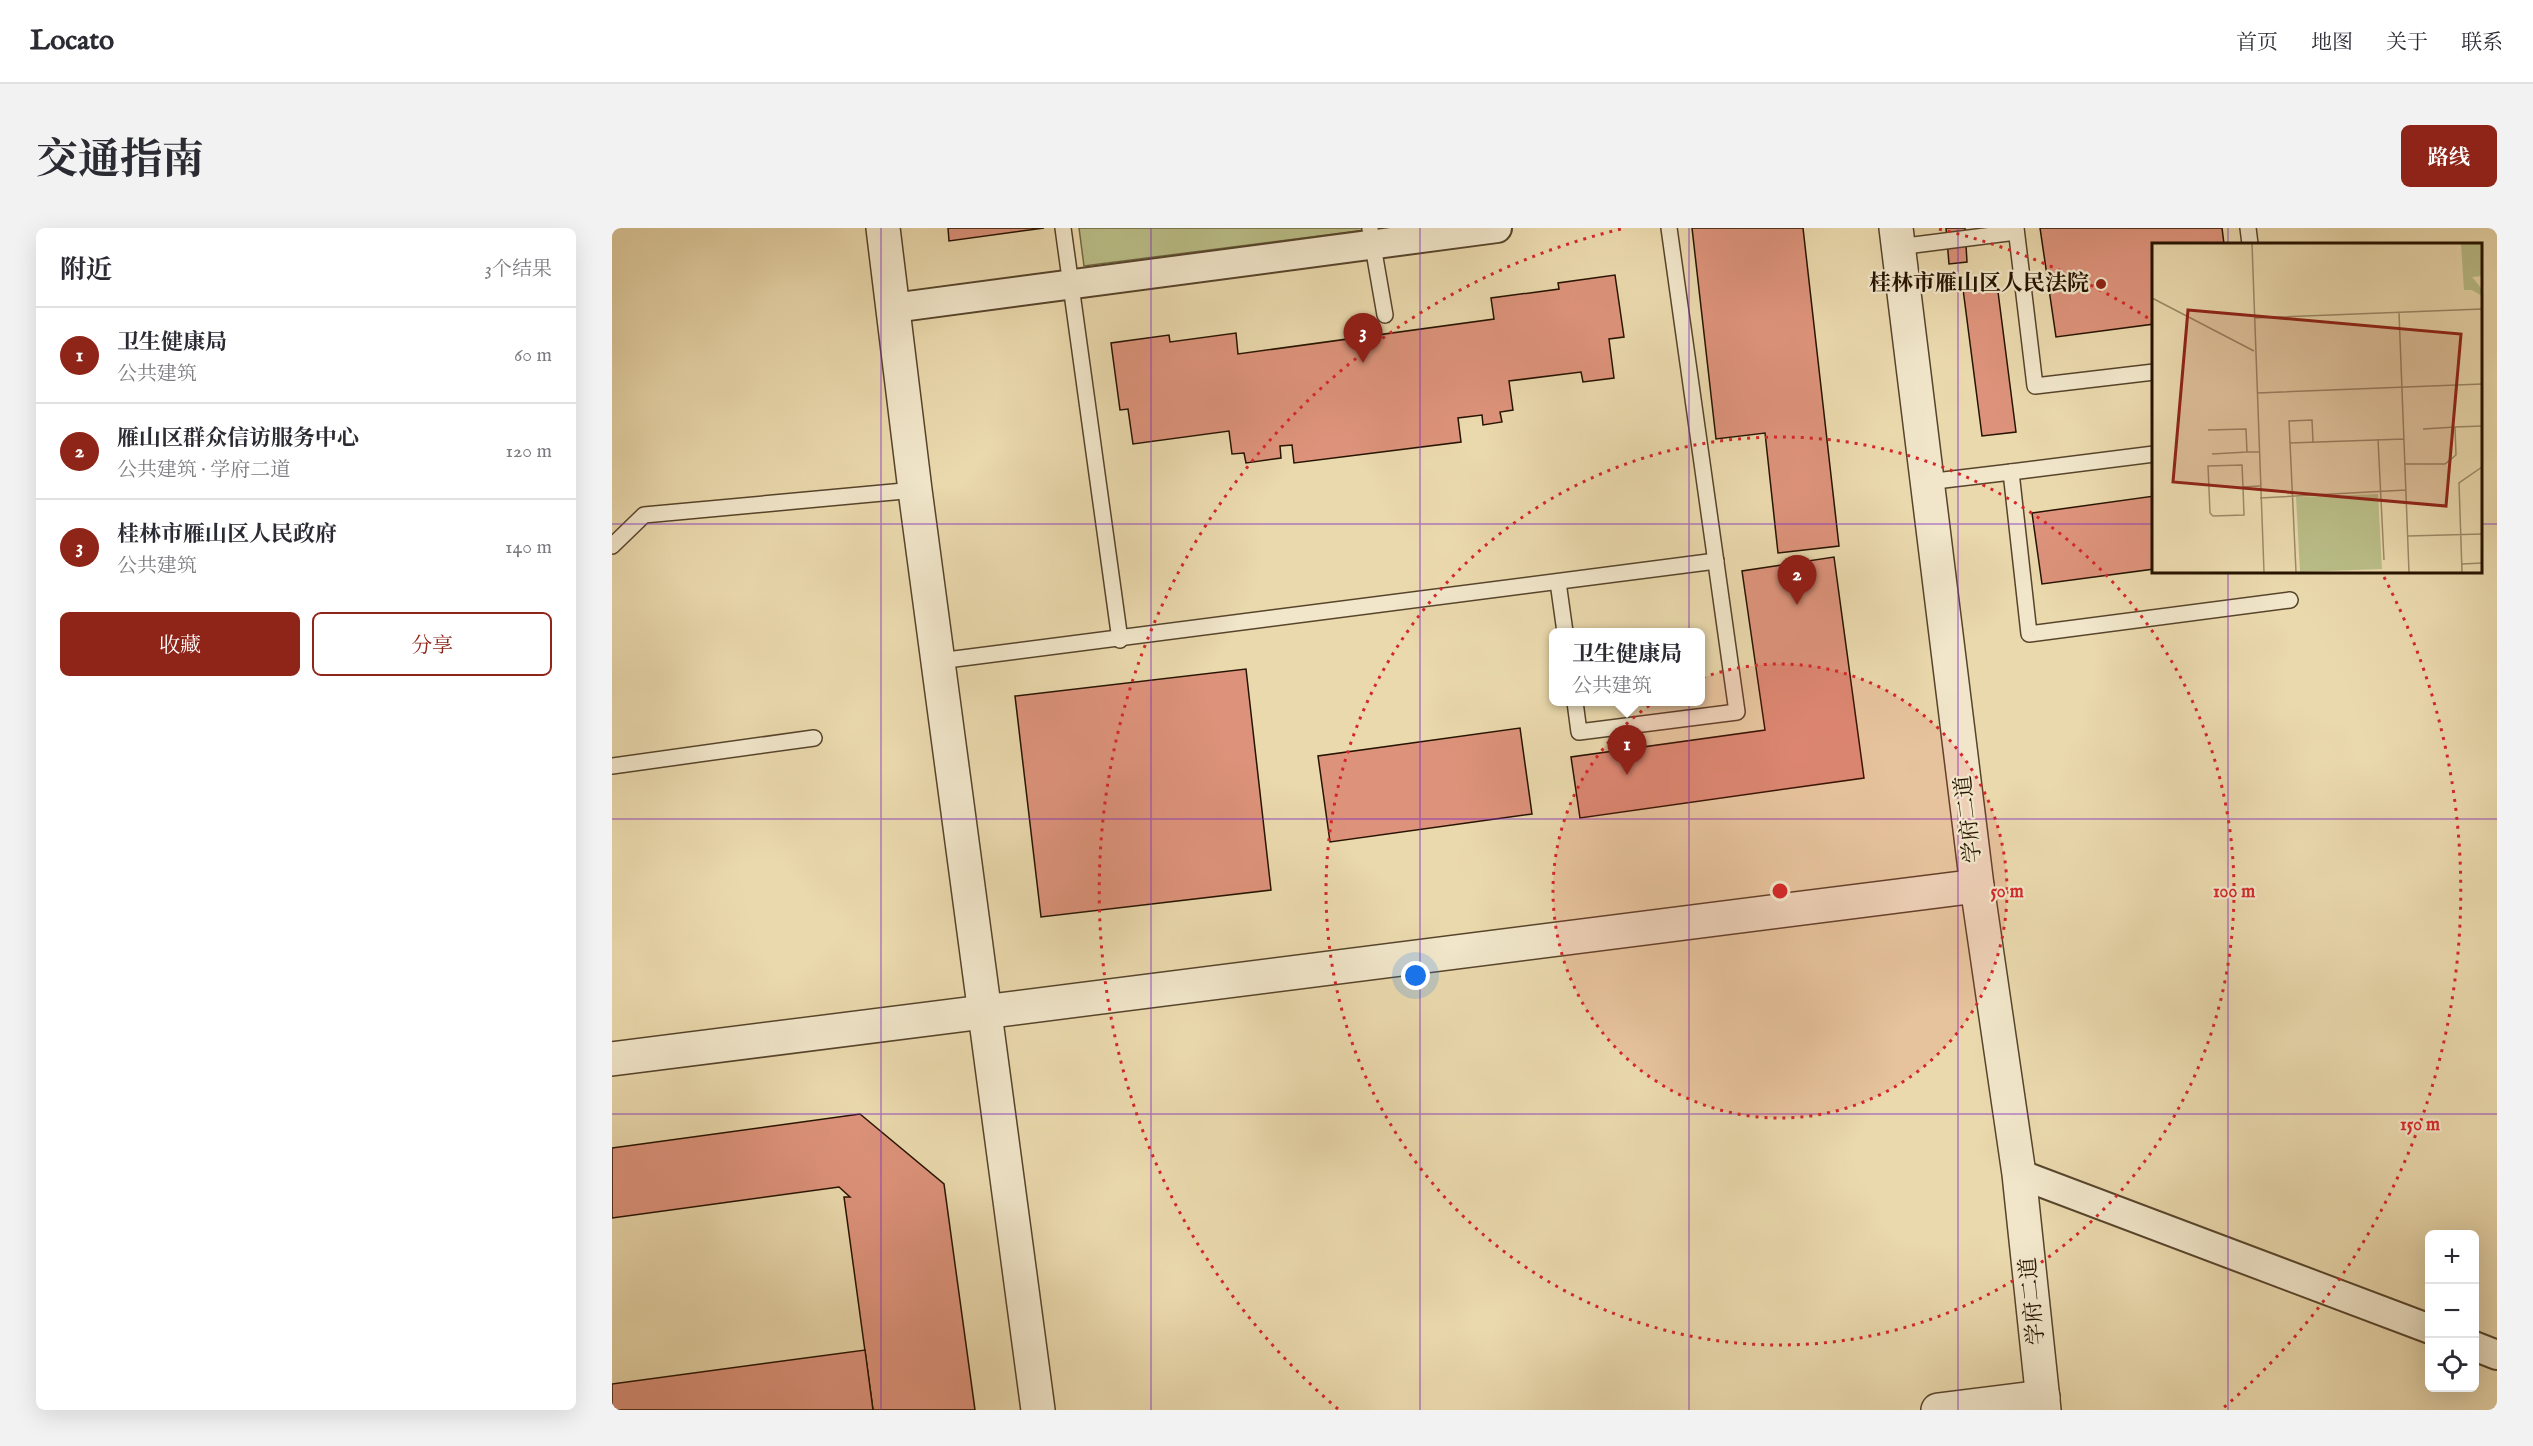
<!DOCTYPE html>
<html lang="zh">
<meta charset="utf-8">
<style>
:root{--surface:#fff;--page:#f2f2f3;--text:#2b2b33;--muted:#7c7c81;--line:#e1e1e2;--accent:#8f2418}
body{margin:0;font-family:"IM FELL English","Noto Serif SC",serif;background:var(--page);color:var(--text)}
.controls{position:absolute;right:18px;bottom:18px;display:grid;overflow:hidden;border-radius:9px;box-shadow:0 6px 24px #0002}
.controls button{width:54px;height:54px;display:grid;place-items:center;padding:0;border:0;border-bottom:2px solid var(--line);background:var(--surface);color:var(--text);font:30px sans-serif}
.you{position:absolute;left:804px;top:748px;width:21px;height:21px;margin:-15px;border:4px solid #fff;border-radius:50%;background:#1a73e8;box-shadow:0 0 0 9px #1a73e833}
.badge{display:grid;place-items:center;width:39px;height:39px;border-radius:50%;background:var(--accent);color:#fff;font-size:20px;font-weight:700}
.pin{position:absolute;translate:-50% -50px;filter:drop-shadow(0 2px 3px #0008)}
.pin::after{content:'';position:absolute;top:32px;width:21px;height:18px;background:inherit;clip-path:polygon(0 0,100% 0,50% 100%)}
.popup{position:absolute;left:937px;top:400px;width:156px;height:78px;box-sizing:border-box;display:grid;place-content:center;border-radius:9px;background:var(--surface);filter:drop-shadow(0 2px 4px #0005);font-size:20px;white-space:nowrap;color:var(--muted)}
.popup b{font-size:22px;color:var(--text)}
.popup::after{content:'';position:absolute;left:50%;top:100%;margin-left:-12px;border:12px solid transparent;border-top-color:var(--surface)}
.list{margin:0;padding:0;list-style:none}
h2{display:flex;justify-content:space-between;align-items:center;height:78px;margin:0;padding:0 24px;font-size:26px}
h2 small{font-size:20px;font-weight:400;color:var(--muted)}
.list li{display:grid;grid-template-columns:39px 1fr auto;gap:18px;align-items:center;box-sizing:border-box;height:96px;padding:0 24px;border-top:2px solid var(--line)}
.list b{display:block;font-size:22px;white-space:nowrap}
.list p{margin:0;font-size:20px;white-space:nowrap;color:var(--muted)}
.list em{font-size:20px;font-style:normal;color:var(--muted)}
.actions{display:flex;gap:12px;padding:18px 24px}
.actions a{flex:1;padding:14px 0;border:2px solid var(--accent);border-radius:9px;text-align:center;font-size:21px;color:var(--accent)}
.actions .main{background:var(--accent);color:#fff}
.icon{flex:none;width:33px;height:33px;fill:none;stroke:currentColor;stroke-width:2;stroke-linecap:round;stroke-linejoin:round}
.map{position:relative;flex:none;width:1885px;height:1182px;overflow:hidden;border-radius:9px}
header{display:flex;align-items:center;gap:36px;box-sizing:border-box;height:84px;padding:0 30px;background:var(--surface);border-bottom:2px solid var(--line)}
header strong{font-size:28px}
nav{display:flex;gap:33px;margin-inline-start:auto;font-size:21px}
.intro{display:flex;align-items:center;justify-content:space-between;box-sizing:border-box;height:144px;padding:0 36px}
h1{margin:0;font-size:42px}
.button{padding:15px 27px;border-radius:9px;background:var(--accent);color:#fff;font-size:21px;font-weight:700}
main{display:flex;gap:36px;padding:0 36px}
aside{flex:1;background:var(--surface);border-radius:9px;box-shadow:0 6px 24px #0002}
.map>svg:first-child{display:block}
</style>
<header>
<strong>Locato</strong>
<nav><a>首页</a><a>地图</a><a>关于</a><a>联系</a></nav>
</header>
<div class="intro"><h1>交通指南</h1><a class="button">路线</a></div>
<main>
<aside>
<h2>附近<small>3个结果</small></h2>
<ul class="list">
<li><span class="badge">1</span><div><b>卫生健康局</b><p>公共建筑</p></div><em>60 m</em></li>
<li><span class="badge">2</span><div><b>雁山区群众信访服务中心</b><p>公共建筑 · 学府二道</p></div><em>120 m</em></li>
<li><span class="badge">3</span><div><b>桂林市雁山区人民政府</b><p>公共建筑</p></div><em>140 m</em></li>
</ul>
<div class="actions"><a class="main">收藏</a><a>分享</a></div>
</aside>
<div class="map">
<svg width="1885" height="1182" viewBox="0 0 1885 1182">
<rect width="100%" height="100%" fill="#ead9ad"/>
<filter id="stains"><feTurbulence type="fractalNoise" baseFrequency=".00333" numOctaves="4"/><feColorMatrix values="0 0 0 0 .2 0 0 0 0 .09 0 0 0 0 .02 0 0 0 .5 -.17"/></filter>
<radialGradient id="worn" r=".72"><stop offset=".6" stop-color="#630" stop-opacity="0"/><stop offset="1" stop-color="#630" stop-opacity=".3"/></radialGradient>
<polygon fill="#babe88" stroke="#706844" stroke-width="1.5" points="467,0 769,0 472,38"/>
<g fill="#dd937b" stroke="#261300" stroke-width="1.5">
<polygon points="336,0 432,0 337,13"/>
<polygon points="1080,0 1191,0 1227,318 1166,325 1153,205 1104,211"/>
<polygon points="1334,0 1353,0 1355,34 1337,36"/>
<polygon points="1428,0 1610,0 1612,16 1542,16 1542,96 1444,109"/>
<polygon points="1003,47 1012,109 997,111 1002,150 971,154 969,144 897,153 901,182 888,184 890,194 871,197 870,187 846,190 849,214 682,235 680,217 668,218 669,230 634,235 632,225 620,226 617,203 521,216 516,181 508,182 499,115 557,107 558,114 624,105 626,126 882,91 879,70 947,61 946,55"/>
<polygon points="1385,56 1404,204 1370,208 1351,61"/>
<polygon points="1542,268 1542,341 1430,356 1420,285"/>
<polygon points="1222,329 1252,550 968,590 959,529 1153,502 1130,343"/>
<polygon points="634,441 659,662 429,689 403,468"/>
<polygon points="908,500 920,586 718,614 706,528"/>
<polygon points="248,886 332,956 363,1182 261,1182 232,969 238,969 227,959 0,990 0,920"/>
<polygon points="253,1122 261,1182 0,1182 0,1156"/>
</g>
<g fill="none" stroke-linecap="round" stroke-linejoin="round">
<g stroke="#57442b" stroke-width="18">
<g id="service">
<polyline points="451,0 508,412"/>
<polyline points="1404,0 1423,158 1542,144"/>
<polyline points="1636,0 1638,16"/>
<polyline points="758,1 773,87"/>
<polyline points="1286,19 1404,4"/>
<polyline points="1399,244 1542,226"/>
<polyline points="1315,254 1399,244 1417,406 1678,372"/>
<polyline points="0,318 32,287 303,262"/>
<polyline points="946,354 953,404"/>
<polyline points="327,433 1104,333"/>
<polyline points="963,474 967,504 1125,484 1057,0"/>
<polyline points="0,538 202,510"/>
</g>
</g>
<g stroke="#57442b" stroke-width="32">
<g id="minor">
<polyline points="281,80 885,0"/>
<polyline points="1407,946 1818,1101"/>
<polyline points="1862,1118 1885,1127"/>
</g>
</g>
<g stroke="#57442b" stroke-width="36">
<g id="tertiary">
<polyline points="271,0 303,262 426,1182"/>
<polyline points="1284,0 1365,658 1407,946 1432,1182"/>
<polyline points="0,831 1365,658"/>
<polyline points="1326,1182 1431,1169"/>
</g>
</g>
<use href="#service" stroke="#f1e6ca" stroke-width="15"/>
<use href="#minor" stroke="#f1e6ca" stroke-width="28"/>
<use href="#tertiary" stroke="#f1e6ca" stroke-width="33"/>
</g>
<path fill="none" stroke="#7b2cbf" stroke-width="1.5" stroke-opacity="0.55" d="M269,0V1182M539,0V1182M808,0V1182M1077,0V1182M1346,0V1182M1616,0V16M0,296H1542M1868,296H1885M1616,344V1182M0,591H1885M0,886H1885"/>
<circle cx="1168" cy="663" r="227" fill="#d62828" fill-opacity=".12"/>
<g fill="none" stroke="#d62828" stroke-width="3" stroke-dasharray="3 6">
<circle cx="1168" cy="663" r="227"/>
<circle cx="1168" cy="663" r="454"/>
<path d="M726 1181A681 681 0 0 1 1009 1M1327 1A681 681 0 0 1 1539 92M1772 349A681 681 0 0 1 1610 1181"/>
</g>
<circle fill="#8f2418" stroke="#f1e6ca" stroke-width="2" cx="1489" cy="56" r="6"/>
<g text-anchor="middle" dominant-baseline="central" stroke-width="4.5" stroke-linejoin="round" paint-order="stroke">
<g font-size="22" font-weight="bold" fill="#261300" stroke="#f1e6ca" text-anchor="end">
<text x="1477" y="56">桂林市雁山区人民法院</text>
</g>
<g font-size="22" fill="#261300" stroke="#f1e6ca">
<text transform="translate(1357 591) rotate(-97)">学府二道</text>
<text transform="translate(1421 1073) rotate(-96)">学府二道</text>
</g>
</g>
<g transform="translate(1540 15)">
<rect width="330" height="330" fill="#ead9ad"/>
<path d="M309,1H330V33L320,34L330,46V53L320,47H312ZM226,251L230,326L148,329L144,254Z" fill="#babe88"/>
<path fill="none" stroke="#9c8a68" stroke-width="1.5" d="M100,1L112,329M0,55L102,108M247,69L257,329M102,75L330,66M105,150L330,141M271,186L303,184M56,187L94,186L95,209H107M226,196L232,317M138,200L252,196M60,211L95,209M253,221H293L304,212L303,184L330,183M91,244L90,222L56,223L58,270L61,273L92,272L91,244L108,243M108,255L254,247M256,293L330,291M310,321L330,320M144,329L137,178L160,177L161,199M310,329L307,240L330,224"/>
<path fill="#8f2418" fill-opacity="0.15" stroke="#8f2418" stroke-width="3" d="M36,67L309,91L294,263L21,239Z"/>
<rect width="330" height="330" fill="none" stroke="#261300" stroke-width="3"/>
</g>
<circle cx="1168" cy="663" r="9" fill="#d62828" stroke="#f1e6ca" stroke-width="3"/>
<g font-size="18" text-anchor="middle" font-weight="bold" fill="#d62828" stroke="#f1e6ca" stroke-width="4.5" stroke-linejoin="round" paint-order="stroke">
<text x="1395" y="669">50 m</text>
<text x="1622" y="669">100 m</text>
<text x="1808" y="902">150 m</text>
</g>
<rect width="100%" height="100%" filter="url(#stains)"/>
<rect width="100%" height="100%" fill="url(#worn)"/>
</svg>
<div class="controls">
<button>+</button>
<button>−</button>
<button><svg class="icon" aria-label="locate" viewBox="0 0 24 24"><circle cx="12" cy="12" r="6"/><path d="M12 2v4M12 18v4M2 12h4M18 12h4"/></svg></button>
</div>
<div class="you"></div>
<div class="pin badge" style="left:1015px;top:547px">1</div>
<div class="popup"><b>卫生健康局</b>公共建筑</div>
<div class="pin badge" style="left:1185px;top:377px">2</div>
<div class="pin badge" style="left:751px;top:135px">3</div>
</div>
</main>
